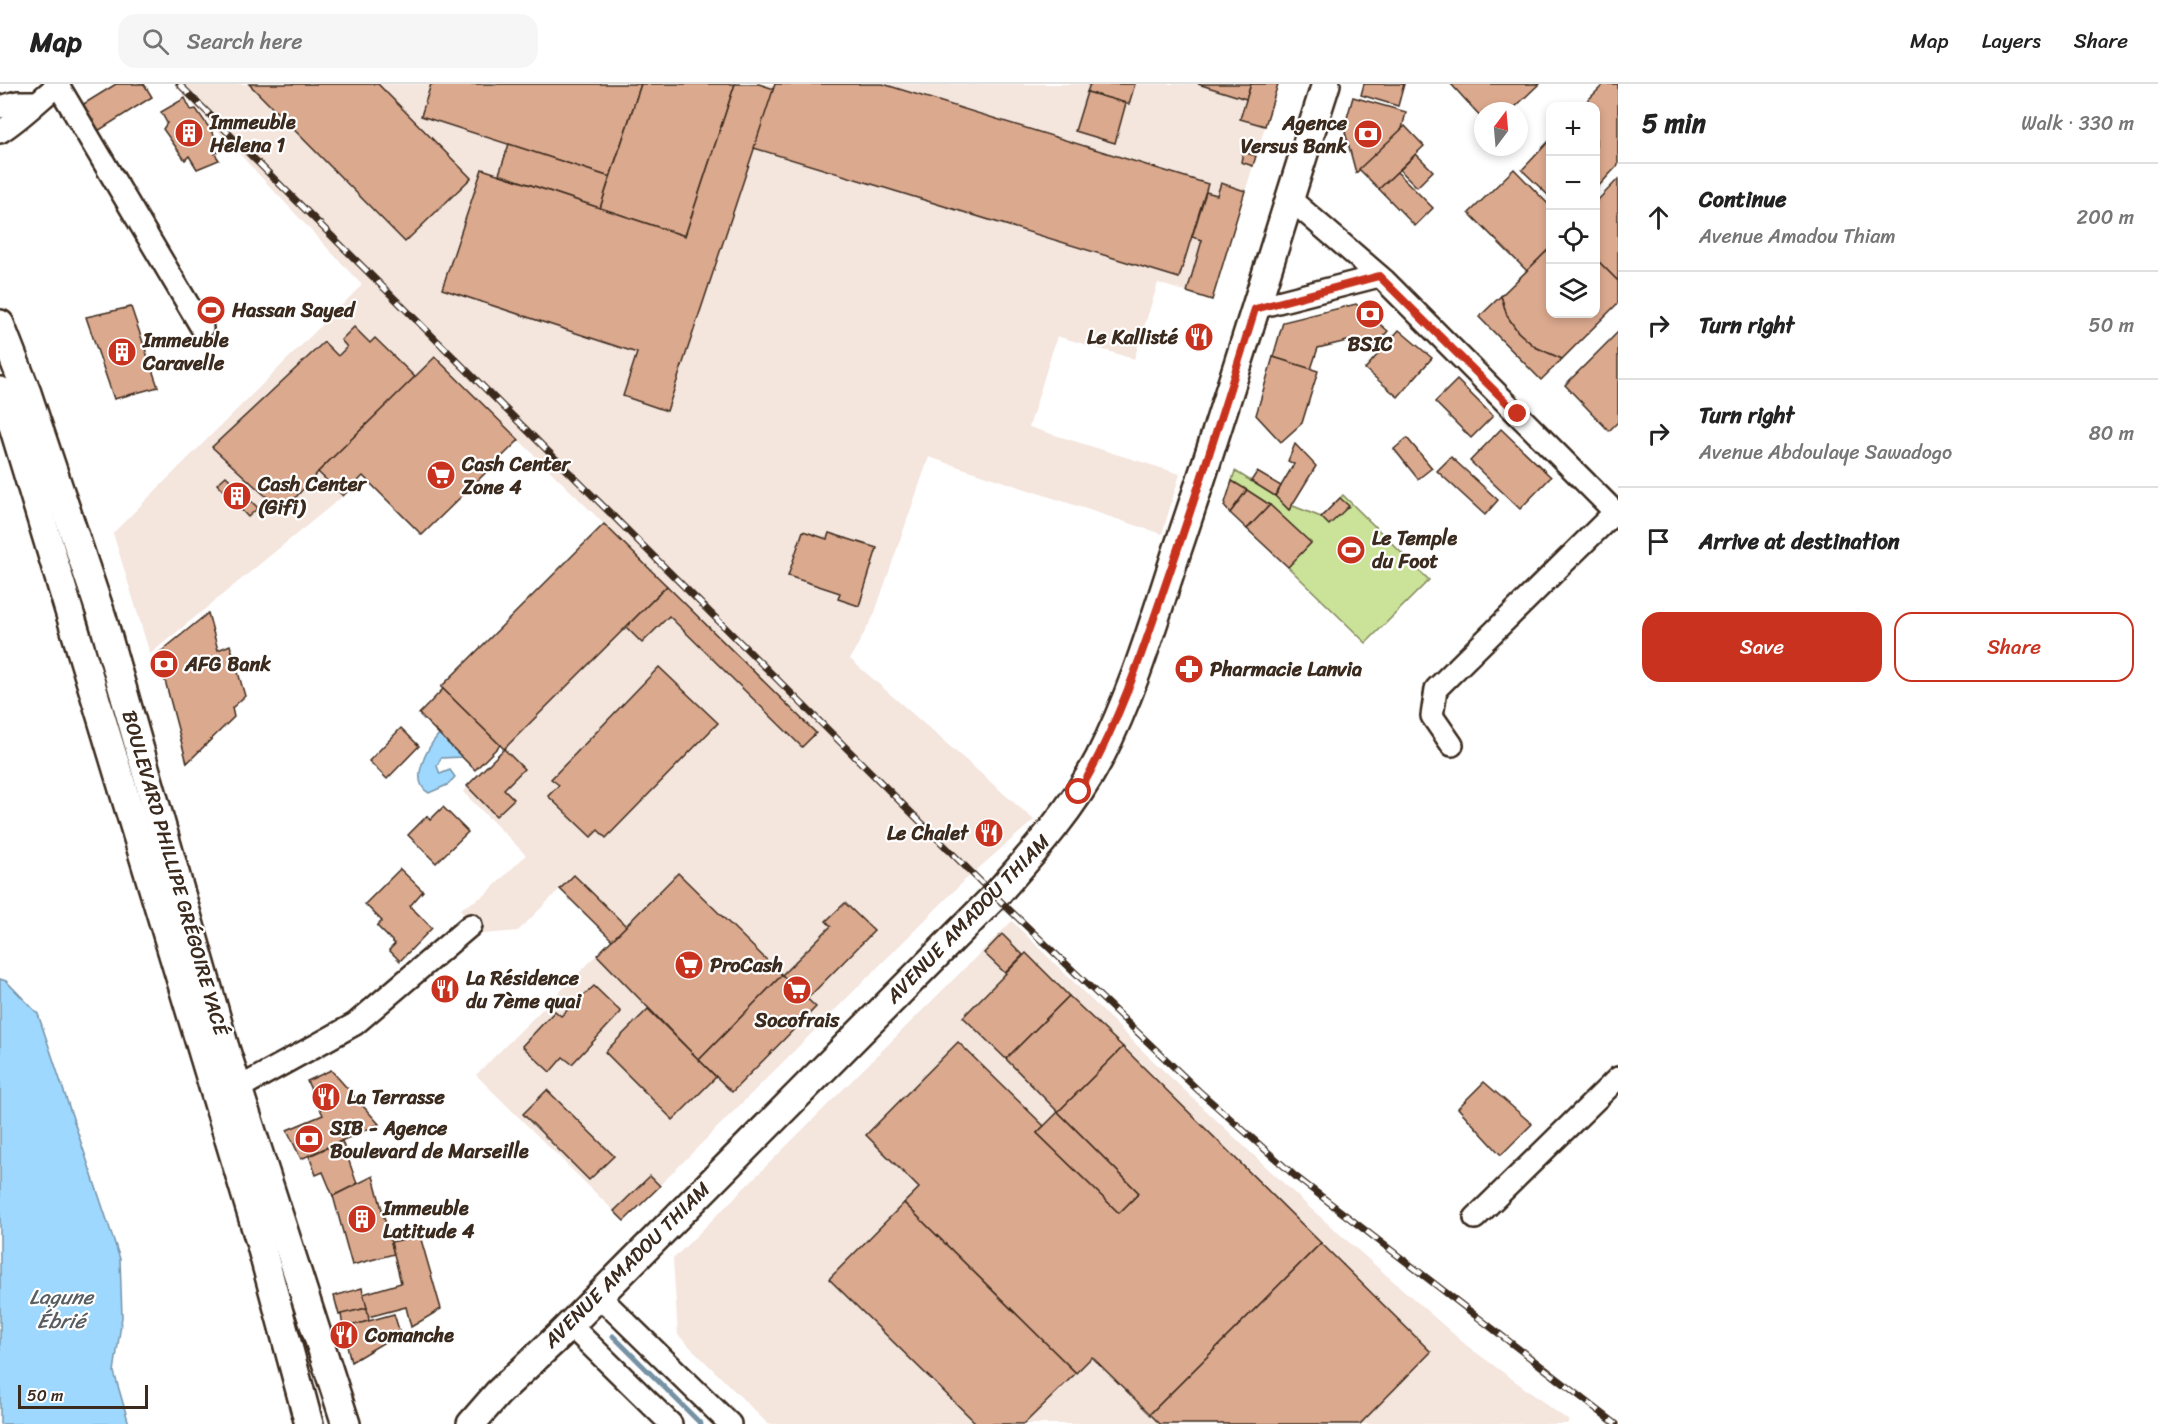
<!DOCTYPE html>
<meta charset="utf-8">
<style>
:root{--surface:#fff;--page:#f6f6f6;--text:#222;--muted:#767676;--line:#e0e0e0;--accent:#c8321e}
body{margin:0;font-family:Sriracha,sans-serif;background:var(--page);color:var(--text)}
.controls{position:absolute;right:18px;top:18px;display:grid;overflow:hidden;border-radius:12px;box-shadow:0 3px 9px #0003}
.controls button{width:54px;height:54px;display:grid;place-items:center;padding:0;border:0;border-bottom:2px solid var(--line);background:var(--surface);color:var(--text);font:30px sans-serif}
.compass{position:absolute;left:1474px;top:18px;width:54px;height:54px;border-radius:50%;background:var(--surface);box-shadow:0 3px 9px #0003;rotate:16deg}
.scale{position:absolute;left:18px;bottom:15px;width:130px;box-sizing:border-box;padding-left:6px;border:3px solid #3b2a1e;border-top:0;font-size:16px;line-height:21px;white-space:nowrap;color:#3b2a1e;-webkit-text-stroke:4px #fff;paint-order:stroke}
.stop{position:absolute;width:18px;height:18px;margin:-14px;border:4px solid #c8321e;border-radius:50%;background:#fff}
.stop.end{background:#c8321e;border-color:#fff;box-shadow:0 2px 6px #0008}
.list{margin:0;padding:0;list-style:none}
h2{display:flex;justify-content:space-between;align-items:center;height:78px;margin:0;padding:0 24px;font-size:26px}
h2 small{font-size:20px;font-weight:400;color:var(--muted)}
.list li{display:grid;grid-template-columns:39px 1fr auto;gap:18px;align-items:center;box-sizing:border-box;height:108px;padding:0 24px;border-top:2px solid var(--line)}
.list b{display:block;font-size:22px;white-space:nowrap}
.list p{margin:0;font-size:20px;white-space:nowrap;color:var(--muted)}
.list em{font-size:20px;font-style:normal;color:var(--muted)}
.actions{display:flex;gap:12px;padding:18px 24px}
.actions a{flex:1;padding:14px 0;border:2px solid var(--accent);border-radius:18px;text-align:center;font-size:21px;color:var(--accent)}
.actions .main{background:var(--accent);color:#fff}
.icon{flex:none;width:33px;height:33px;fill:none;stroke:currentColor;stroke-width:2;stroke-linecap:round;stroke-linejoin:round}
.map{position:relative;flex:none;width:1618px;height:1340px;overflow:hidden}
header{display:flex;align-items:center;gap:36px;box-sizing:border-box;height:84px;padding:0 30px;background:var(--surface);border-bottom:2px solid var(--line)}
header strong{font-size:28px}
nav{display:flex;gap:33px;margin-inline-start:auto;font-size:21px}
.search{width:420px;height:54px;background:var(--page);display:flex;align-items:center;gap:15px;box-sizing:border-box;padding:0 21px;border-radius:18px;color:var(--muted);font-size:22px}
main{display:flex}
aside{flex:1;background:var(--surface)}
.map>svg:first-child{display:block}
</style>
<header>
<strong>Map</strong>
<div class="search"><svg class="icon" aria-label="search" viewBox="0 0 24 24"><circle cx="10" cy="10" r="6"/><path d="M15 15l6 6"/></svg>Search here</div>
<nav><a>Map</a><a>Layers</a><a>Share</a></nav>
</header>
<main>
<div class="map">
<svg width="1618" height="1340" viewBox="0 0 1618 1340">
<rect width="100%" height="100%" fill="#fff"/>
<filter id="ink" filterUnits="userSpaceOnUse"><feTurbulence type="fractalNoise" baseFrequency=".0167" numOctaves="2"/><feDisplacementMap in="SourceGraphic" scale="12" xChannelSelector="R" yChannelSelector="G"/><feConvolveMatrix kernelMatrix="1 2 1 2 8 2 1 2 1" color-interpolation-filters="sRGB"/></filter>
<g filter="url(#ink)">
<g fill="#f4e5dd">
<polygon points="174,0 1278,0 1212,216 1158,199 1134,275 1057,252 1029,343 1180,390 1162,450 929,373 874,531 850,575 1034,736 965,796 624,1137 476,991 612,856 560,805 518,847 484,850 471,841 460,825 485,811 526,771 463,708 504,665 441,603 604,440 519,356 422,451 363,392 343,412 150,570 113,449 362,201"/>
<polygon points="1012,837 1146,970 1310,1124 1466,1261 1569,1337 1567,1340 768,1340 678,1251 673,1175"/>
</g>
<polygon fill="#cae399" stroke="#82865c" stroke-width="1.5" points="1235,387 1275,412 1289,426 1293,422 1321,433 1343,411 1429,496 1366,559 1288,483 1311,459 1270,421 1232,397"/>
<g fill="#9ed8ff" stroke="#7692a5" stroke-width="1.5">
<path d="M439,650L462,673L441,674L437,682L440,690L450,686L455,693L447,701L429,709C408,697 428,663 439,650Z"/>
<polygon points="0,895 6,897 38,930 120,1175 122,1233 114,1288 129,1340 0,1340"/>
</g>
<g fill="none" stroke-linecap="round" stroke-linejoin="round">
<polyline stroke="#7692a5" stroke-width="5" points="613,1252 701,1340"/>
</g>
<g fill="#dba98e" stroke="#3b2a1e" stroke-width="1.5">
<polygon points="116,0 144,0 152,13 98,47 82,21"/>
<polygon points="249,0 378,0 471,94 405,158"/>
<polygon points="431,0 641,0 610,93 421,32"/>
<polygon points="641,0 735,0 685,152 600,124"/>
<polygon points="735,0 759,0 774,5 667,327 623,312 637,269 442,205 482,85 685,152"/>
<polygon points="775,0 883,0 1208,100 1179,194 754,64"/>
<polygon points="1090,0 1135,0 1129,20 1087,8"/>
<polygon points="1198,0 1251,0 1246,15"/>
<polygon points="1251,0 1278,0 1265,42 1240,35"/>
<polygon points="1364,0 1404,0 1398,22 1361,11"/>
<polygon points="1451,0 1539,0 1511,27 1483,27 1483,35"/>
<polygon points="1604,0 1618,0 1618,81 1596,105 1596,22 1582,22"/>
<polygon points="1087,8 1126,19 1115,59 1075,47"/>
<polygon points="1353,13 1406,28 1402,45 1356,89 1344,44"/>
<polygon points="185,14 191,26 196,25 215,52 213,58 218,68 215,70 219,76 197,85 189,72 185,76 163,45 167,39 161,28"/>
<polygon points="1405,42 1424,62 1379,105 1359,85"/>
<polygon points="1550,56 1550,113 1522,86"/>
<polygon points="509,60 610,93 600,124 499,90"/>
<polygon points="1243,68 1256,72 1253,82 1241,78"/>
<polygon points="1416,70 1433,87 1417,103 1400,86"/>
<polygon points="1514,85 1550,122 1550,164 1527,187 1469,129"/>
<polygon points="1397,88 1433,124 1415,142 1379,105"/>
<polygon points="1618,95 1618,197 1596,175 1596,118"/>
<polygon points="1221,99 1245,107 1212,216 1187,208 1202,156 1192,153 1206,108 1217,111"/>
<polygon points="1550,164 1550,230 1596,230 1596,175 1618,197 1618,219 1562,275 1535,263 1518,248 1507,232 1501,212"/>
<polygon points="1501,212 1507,232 1518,248 1535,263 1562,275 1541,296 1479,233"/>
<polygon points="1356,220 1388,247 1367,270 1351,256 1318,264 1311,285 1273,273 1283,238"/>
<polygon points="131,223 158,303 114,315 86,233"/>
<polygon points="354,243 370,259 375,254 415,293 318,388 283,428 212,363 324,258 338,272 347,263 341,256"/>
<polygon points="1399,246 1432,274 1398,313 1365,285"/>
<polygon points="1618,248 1618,338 1609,347 1565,301"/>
<polygon points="435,273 519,356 422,451 363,392 343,412 318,388"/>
<polygon points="1273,273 1318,287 1302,339 1281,358 1256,331"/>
<polygon points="1457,296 1493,332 1471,354 1435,318"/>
<polygon points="1501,345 1551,393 1520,425 1470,377"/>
<polygon points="1407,354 1432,384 1418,395 1394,365"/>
<polygon points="1295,360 1316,382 1289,426 1275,412 1294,380 1288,377"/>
<polygon points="1451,373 1498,416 1485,431 1437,387"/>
<polygon points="1257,388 1281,402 1275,412 1251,397"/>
<polygon points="226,392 258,424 248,433 217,400"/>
<polygon points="1232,397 1247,406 1230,429 1224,422"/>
<polygon points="1247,406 1270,421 1247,445 1230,429"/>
<polygon points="1340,414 1349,422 1329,441 1321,433"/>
<polygon points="1270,421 1311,459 1288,483 1247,445"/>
<polygon points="604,440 667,502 504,665 441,603"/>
<polygon points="803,447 827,455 829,449 877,464 859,522 838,515 840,509 788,492"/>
<polygon points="667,502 816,649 802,663 669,532 642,559 626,543"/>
<polygon points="208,529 218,566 230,561 245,612 232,624 234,633 187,679 158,570"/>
<polygon points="659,583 718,639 606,754 598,746 591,753 548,712 559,701 551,695"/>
<polygon points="443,605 500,661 475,686 419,630"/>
<polygon points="401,644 419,662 387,695 369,677"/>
<polygon points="504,665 524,685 504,705 514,715 496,732 467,702"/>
<polygon points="443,723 468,748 436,779 408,751 427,732 430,736"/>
<polygon points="400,785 423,807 410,822 432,844 400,877 389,866 395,860 377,842 382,837 365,820"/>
<polygon points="678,789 782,891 699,976 597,871"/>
<polygon points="574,791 626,842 612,856 560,805"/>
<polygon points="845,819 874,847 807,915 782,891 831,842 826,837"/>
<polygon points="1002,850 1023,871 1005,889 984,869"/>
<polygon points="1026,869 1069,912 1006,975 963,933"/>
<polygon points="782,891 816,923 732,1008 699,976"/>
<polygon points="594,902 621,928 572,980 563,973 550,988 522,962 555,927 561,932"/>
<polygon points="1069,912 1123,963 1058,1028 1006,975"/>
<polygon points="648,925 716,993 673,1036 605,968"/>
<polygon points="958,958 1044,1042 1037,1049 1119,1129 1139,1109 1058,1028 1123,963 1321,1159 1150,1330 1092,1273 1076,1289 904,1119 919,1104 866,1051"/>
<polygon points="331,986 379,1040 301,1075 287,1046 323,1031 307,997"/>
<polygon points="1484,998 1532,1040 1501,1071 1458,1024"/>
<polygon points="547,1006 614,1072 589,1096 523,1030"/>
<polygon points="1058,1028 1139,1109 1119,1129 1037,1049"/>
<polygon points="342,1057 357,1100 333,1112 323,1088 316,1091 309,1072"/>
<polygon points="373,1092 394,1170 352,1181 333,1112"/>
<polygon points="650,1092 660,1102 624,1137 614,1127"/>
<polygon points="904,1119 1076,1289 1024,1340 977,1340 829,1195"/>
<polygon points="420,1152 441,1225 411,1243 406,1223 368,1233 363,1210 401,1199 391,1158"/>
<polygon points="1321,1159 1431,1268 1360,1340 1160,1340 1150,1330"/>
<polygon points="362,1204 367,1224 339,1231 334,1212"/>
<polygon points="367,1224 369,1237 343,1244 341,1230"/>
<polygon points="394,1230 400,1249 351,1278 343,1244"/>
</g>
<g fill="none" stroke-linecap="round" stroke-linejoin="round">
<g stroke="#3b2a1e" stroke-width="26">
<g id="minor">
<polyline points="58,1 202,244"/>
<polyline points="0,23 17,18 35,18"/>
<path d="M0,48C22,34 39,16 59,0"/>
<polyline points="1289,114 1384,196 1618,431"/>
<polyline points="1255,224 1379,192"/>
<polyline points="1452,661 1432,632 1436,605 1615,428"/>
<polyline points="239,1004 355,940 471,841"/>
<polyline points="1475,1134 1618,994"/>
<polyline points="597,1210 730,1340"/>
<polyline points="570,1241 671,1340"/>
</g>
</g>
<g stroke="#3b2a1e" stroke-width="32">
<g id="major">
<polyline points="0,240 27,309 102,533 225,964 346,1340"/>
<polyline points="0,307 11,335 260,1158 309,1340"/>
<path d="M471,1340L498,1309L560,1251L995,812C1033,769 1072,726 1099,675C1133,609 1154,537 1177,467C1230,312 1276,155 1326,0"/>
</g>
</g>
<use href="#minor" stroke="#fff" stroke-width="21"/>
<use href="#major" stroke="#fff" stroke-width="27"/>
<g stroke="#3b2a1e" stroke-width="7">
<polyline id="rail" points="179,0 995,812 1199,1007 1295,1092 1616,1340"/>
</g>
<use href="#rail" stroke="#fff" stroke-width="4.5" stroke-dasharray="14" stroke-linecap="butt"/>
</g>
</g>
<g fill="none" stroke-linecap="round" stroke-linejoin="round" filter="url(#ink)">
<path stroke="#c8321e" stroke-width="8" d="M1079,708C1117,643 1141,573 1165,502C1197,410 1226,318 1255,225L1379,192L1518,330"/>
</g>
<defs>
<g id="building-disc" transform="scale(1.5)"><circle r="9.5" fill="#c8321e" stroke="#fff"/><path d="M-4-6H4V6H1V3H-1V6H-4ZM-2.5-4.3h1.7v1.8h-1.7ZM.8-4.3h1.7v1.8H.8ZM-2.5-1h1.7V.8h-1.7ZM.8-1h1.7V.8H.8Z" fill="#fff"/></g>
<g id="bank-disc" transform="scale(1.5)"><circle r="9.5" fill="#c8321e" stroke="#fff"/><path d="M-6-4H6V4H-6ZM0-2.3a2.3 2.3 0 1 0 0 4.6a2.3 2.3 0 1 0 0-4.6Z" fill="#fff"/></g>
<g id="stadium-disc" transform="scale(1.5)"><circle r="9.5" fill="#c8321e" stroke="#fff"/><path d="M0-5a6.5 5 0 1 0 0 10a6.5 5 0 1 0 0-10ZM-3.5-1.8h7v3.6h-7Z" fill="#fff"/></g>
<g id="restaurant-disc" transform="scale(1.5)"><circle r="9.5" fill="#c8321e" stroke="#fff"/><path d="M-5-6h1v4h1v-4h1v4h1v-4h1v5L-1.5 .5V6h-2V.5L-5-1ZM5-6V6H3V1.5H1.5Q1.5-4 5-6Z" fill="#fff"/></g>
<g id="supermarket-disc" transform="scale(1.5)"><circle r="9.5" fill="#c8321e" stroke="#fff"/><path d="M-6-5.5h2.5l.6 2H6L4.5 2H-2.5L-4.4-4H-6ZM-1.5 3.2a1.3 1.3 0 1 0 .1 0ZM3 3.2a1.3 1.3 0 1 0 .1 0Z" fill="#fff"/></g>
<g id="pharmacy-disc" transform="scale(1.5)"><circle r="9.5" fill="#c8321e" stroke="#fff"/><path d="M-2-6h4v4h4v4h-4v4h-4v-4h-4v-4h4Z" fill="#fff"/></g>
</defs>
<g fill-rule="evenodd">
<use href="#building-disc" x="189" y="49"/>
<use href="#bank-disc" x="1368" y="50"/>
<use href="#stadium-disc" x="211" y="226"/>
<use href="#bank-disc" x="1370" y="230"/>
<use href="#restaurant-disc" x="1199" y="253"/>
<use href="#building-disc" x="122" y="268"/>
<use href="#supermarket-disc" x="441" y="391"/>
<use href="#building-disc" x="237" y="412"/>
<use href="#stadium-disc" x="1351" y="466"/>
<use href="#bank-disc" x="164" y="580"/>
<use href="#pharmacy-disc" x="1189" y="585"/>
<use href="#restaurant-disc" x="989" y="749"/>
<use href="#supermarket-disc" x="689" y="881"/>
<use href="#restaurant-disc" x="445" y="905"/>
<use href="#supermarket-disc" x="797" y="906"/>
<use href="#restaurant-disc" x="326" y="1013"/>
<use href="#bank-disc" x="309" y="1055"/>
<use href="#building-disc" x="362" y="1135"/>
<use href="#restaurant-disc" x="344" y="1251"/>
</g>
<g text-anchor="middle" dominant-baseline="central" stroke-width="4.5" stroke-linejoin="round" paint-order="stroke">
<g font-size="20" font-weight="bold" fill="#3b2a1e" stroke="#fff" text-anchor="start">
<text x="210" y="38">Immeuble<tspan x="210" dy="23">Helena 1</tspan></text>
<text x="1347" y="39" text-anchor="end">Agence<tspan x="1347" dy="23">Versus Bank</tspan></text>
<text x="232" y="226">Hassan Sayed</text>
<text x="1178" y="253" text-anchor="end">Le Kallisté</text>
<text x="143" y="256">Immeuble<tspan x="143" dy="23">Caravelle</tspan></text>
<text x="1370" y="260" text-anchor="middle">BSIC</text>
<text x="462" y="380">Cash Center<tspan x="462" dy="23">Zone 4</tspan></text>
<text x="258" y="400">Cash Center<tspan x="258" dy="23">(Gifi)</tspan></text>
<text x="1372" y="454">Le Temple<tspan x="1372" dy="23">du Foot</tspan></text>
<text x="185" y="580">AFG Bank</text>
<text x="1210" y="585">Pharmacie Lanvia</text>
<text x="968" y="749" text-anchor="end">Le Chalet</text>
<text x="710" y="881">ProCash</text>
<text x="466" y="894">La Résidence<tspan x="466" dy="23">du 7ème quai</tspan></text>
<text x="797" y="936" text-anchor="middle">Socofrais</text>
<text x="347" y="1013">La Terrasse</text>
<text x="330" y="1044">SIB - Agence<tspan x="330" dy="23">Boulevard de Marseille</tspan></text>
<text x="383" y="1124">Immeuble<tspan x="383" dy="23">Latitude 4</tspan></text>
<text x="365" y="1251">Comanche</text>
</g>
<g font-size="20" fill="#3b2a1e" stroke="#fff">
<text transform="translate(175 789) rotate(74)">BOULEVARD PHILLIPE GRÉGOIRE YACÉ</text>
<text transform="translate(968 835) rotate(-46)">AVENUE AMADOU THIAM</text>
<text transform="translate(627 1181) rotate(-45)">AVENUE AMADOU THIAM</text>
</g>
<g font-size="21" font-style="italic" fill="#595e62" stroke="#fff">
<text x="61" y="1213">Lagune<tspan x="61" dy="24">Ébrié</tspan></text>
</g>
</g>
</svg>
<div class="controls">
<button>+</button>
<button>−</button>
<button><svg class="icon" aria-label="locate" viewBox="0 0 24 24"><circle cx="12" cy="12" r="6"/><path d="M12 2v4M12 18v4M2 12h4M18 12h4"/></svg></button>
<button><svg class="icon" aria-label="layers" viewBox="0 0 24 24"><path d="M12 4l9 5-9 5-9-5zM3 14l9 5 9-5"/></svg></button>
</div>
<svg class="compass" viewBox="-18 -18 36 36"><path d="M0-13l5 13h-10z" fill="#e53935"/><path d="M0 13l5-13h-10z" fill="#767676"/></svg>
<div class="scale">50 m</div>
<div class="stop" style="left:1079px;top:708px"></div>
<div class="stop end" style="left:1518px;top:330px"></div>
</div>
<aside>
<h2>5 min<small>Walk · 330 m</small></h2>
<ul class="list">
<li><svg class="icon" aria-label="ahead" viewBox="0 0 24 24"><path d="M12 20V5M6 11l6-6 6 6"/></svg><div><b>Continue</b><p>Avenue Amadou Thiam</p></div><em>200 m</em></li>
<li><svg class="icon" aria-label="right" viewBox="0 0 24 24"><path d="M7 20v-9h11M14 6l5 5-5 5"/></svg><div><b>Turn right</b></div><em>50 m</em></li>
<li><svg class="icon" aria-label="right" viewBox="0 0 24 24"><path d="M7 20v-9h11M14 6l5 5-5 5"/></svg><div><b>Turn right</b><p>Avenue Abdoulaye Sawadogo</p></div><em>80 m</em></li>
<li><svg class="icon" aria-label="arrive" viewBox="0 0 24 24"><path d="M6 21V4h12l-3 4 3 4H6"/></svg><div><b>Arrive at destination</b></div></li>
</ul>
<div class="actions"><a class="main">Save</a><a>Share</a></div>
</aside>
</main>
